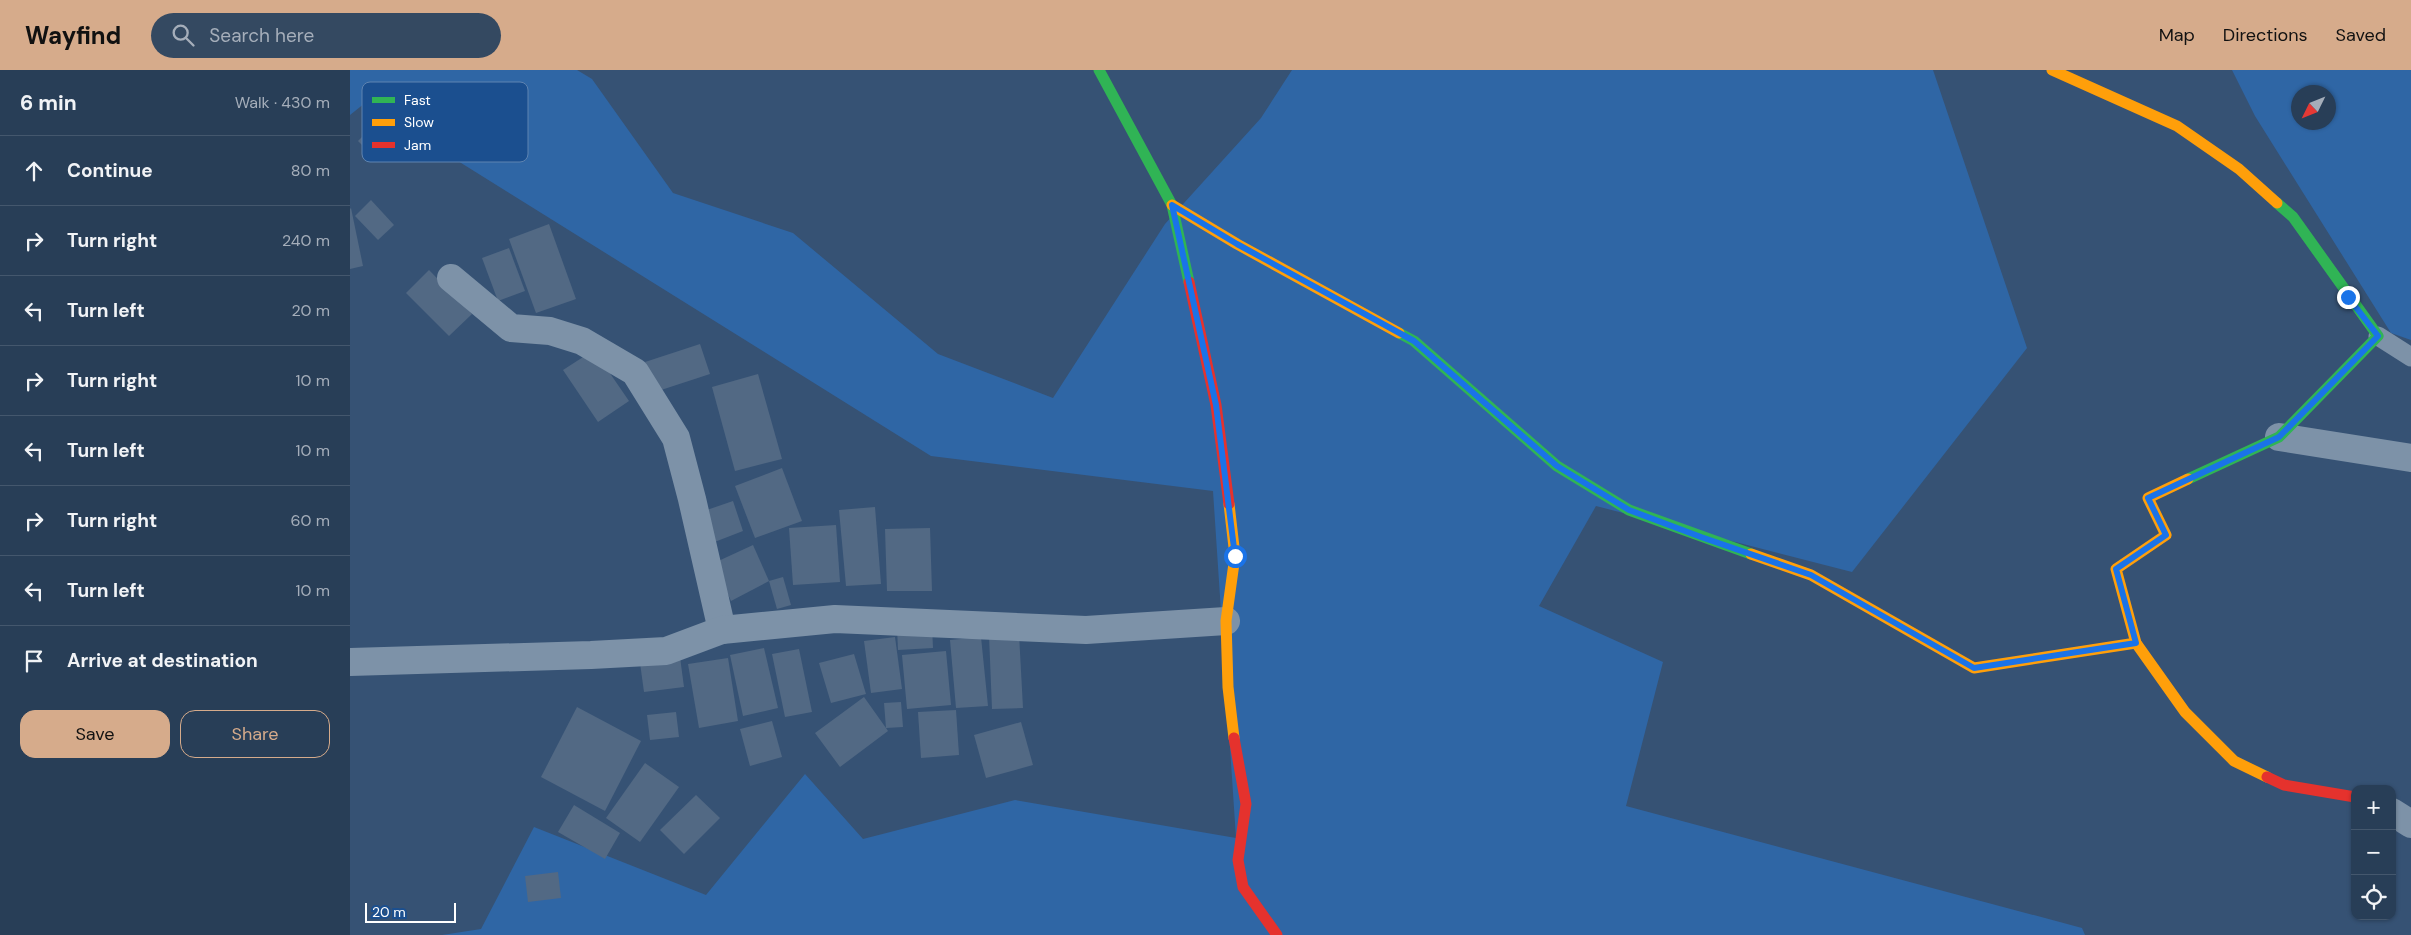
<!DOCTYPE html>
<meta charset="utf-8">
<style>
:root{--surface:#283e57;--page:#344961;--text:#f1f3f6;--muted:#a5aeba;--line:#44576d;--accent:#d6ab8b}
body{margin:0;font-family:"DM Sans",sans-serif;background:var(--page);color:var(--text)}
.controls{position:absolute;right:15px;bottom:15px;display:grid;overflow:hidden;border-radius:10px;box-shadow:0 1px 4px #0004}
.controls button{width:45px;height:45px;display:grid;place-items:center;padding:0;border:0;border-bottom:1px solid var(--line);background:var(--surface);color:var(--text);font:25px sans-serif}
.compass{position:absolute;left:1941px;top:15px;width:45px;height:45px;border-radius:50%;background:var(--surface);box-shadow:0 1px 4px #0004;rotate:227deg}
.scale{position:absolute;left:15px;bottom:12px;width:91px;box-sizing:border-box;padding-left:5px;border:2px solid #fff;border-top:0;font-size:14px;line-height:18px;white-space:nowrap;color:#fff;-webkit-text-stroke:4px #1b4f8f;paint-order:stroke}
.stop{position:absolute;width:15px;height:15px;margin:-11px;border:4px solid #1a73e8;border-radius:50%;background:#fff}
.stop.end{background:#1a73e8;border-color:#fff;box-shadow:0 1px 5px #0008}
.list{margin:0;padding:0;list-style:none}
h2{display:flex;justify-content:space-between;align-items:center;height:65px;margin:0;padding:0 20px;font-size:21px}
h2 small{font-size:16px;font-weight:400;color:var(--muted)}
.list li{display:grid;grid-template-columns:32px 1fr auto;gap:15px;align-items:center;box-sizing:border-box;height:70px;padding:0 20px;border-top:1px solid var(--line)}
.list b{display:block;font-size:19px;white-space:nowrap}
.list em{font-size:16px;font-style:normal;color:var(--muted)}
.actions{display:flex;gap:10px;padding:15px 20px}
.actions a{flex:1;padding:11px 0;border:1px solid var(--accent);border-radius:15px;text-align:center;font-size:18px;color:var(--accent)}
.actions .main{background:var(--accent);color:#111}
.icon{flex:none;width:28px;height:28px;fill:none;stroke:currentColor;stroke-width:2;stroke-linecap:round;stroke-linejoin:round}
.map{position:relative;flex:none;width:2061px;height:865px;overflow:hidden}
header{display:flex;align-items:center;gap:30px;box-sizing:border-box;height:70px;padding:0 25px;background:var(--accent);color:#111}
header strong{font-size:24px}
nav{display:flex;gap:28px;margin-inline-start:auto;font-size:18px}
.search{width:350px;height:45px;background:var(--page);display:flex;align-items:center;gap:12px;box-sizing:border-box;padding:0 18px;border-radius:28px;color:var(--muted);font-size:19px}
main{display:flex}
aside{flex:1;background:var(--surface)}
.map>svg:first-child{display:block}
</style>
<header>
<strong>Wayfind</strong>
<div class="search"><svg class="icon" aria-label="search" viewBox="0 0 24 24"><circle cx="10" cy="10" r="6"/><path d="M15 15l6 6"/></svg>Search here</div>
<nav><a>Map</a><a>Directions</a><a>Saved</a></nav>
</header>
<main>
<aside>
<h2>6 min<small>Walk · 430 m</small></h2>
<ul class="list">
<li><svg class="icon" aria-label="ahead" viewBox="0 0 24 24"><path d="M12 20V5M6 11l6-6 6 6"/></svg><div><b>Continue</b></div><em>80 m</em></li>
<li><svg class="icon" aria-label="right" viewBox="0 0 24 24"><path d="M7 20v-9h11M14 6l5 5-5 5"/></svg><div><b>Turn right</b></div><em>240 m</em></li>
<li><svg class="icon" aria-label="left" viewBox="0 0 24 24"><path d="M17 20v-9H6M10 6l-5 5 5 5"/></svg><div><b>Turn left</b></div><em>20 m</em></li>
<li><svg class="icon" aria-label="right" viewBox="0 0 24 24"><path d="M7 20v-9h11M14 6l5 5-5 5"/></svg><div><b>Turn right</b></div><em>10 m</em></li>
<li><svg class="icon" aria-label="left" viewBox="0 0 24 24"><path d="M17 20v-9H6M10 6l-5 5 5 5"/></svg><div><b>Turn left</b></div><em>10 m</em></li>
<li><svg class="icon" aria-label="right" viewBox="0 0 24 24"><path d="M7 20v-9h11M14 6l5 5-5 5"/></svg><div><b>Turn right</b></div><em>60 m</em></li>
<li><svg class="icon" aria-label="left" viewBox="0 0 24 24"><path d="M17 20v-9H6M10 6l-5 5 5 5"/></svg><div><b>Turn left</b></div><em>10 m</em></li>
<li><svg class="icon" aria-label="arrive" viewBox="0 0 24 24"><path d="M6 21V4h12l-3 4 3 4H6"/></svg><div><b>Arrive at destination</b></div></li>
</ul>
<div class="actions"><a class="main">Save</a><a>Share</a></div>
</aside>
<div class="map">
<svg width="2061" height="865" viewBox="0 0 2061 865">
<rect width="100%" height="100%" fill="#365274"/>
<g fill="#2f66a5" fill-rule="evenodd">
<polygon points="0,0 227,0 242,9 323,123 443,163 588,284 703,328 815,154 911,48 942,0 1583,0 1677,278 1502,502 1246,436 1189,536 1313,592 1276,736 1732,858 1735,865 92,865 131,859 184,757 356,825 455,704 513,769 665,730 886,768 863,421 581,386 15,33 0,45"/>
<path d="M1882,0H2061V270L2041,263L1905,46ZM1948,22H1978V52H1948Z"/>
</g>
<g fill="#526984">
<polygon points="36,43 55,62 27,90 8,71"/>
<polygon points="21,130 44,155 28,170 5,146"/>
<polygon points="1,138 13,196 0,199 0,139"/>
<polygon points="199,154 226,229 186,243 159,169"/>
<polygon points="159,178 175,221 148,231 132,188"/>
<polygon points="79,200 122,244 99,266 56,223"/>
<polygon points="350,274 360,304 305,322 295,292"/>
<polygon points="244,280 279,331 248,352 213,300"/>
<polygon points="408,304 432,389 385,401 362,317"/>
<polygon points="432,398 452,451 405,468 385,416"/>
<polygon points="383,431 393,461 362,473 351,442"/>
<polygon points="525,437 531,514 496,516 489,440"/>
<polygon points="486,455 490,512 443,515 439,458"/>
<polygon points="580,458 582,521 537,521 535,459"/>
<polygon points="403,475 419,511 381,531 364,493"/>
<polygon points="433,507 441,535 427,539 419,511"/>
<polygon points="582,556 583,578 548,580 547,558"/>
<polygon points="669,564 673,638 642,639 639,565"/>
<polygon points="545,567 552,619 521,623 514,571"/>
<polygon points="631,567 638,636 606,638 600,570"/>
<polygon points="414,578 428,638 393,646 380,585"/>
<polygon points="449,579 462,642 435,647 422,584"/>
<polygon points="596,581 601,635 557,639 552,585"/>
<polygon points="504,584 516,624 481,633 469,593"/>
<polygon points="330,587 334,617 294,622 290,593"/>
<polygon points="378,588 388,651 349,658 338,594"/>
<polygon points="514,627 536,658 534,633 551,632 553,657 536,658 538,661 490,697 465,663"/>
<polygon points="227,637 291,671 255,741 191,707"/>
<polygon points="606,640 609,685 571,688 568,642"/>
<polygon points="326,642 329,667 300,670 297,645"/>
<polygon points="422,651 432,687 400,696 390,659"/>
<polygon points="671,652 683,695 636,708 624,665"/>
<polygon points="295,693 329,717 290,772 256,748"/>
<polygon points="346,725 370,748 334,784 310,760"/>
<polygon points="224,735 270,763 255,789 208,762"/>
<polygon points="208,802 211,828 178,832 175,806"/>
</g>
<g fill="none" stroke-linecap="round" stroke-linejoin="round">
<polyline stroke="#7d92a8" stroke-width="19" points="2028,266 2061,287"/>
<g stroke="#7d92a8" stroke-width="28">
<polyline points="101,208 161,258 200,261 232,271 285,302 326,368 342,429 372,560"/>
<polyline points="1929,367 2061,388"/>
<polyline points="0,592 241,585 316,581 372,560 485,549 736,560 876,551"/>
<polyline points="2042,742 2061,754"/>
</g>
<g stroke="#30b455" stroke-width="11">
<polyline points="749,0 822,135 839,212"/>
<polyline points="1049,263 1064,271 1207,396 1279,440 1401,484"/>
<polyline points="1838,409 1929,367 2028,266 1943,147 1927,133"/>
</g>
<g stroke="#ff9f0a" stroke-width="11">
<polyline points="1702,0 1827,56 1889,99 1927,133"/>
<polyline points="822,135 887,174 1049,263"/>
<polyline points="1838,409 1798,428 1816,465 1766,499 1786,573 1835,642 1884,691 1917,707"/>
<polyline points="879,434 885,486 876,551 878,617 884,668"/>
<polyline points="1401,484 1461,505 1624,598 1786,573"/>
</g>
<g stroke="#e5322d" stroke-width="11">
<polyline points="839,212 866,335 879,434"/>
<polyline points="884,668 896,734 888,790 893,817 927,865"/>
<polyline points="1917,707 1934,715 2005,727"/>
</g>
</g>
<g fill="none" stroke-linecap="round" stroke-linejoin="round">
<polyline stroke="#1a73e8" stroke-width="6" points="885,486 866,335 822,135 887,174 1064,271 1207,396 1279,440 1351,467 1461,505 1624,598 1786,573 1766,499 1816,465 1798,428 1929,367 2028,266 1998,227"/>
</g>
<rect x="12" y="12" width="166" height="80" rx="8" fill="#1b4f8f" stroke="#5f84b1" stroke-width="1"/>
<rect x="22" y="27" width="23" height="6" fill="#30b455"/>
<rect x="22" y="49" width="23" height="7" fill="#ff9f0a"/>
<rect x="22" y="72" width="23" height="6" fill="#e5322d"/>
<g font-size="14" fill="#fff">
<text x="54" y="35">Fast</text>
<text x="54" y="57">Slow</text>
<text x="54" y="80">Jam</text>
</g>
</svg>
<div class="controls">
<button>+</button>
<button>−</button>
<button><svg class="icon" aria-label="locate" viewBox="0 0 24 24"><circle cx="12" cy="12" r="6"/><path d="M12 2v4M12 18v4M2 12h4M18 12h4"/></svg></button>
</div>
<svg class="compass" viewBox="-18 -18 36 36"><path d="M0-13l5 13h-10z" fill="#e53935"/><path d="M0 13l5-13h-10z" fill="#a5aeba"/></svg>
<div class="scale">20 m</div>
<div class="stop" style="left:885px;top:486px"></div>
<div class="stop end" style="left:1998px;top:227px"></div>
</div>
</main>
